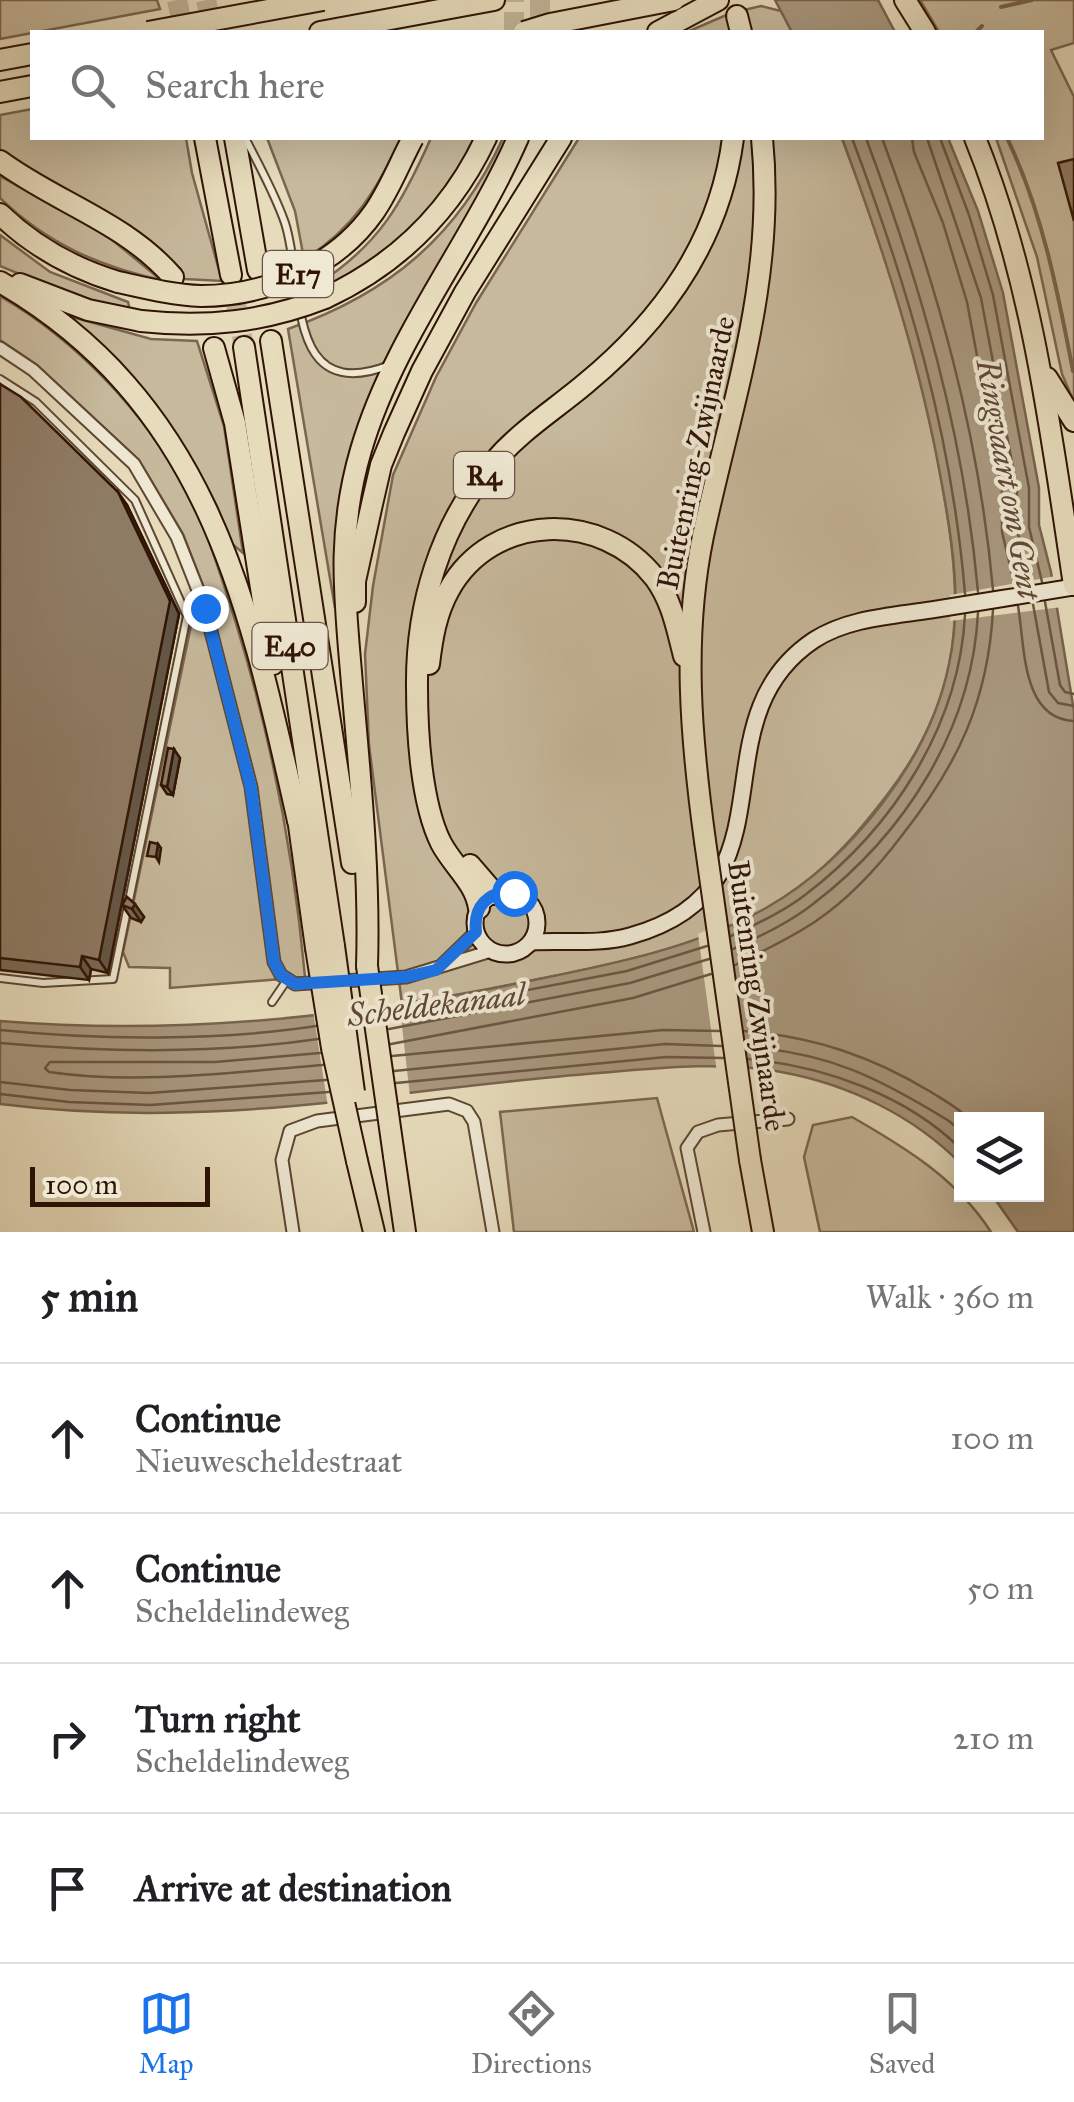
<!DOCTYPE html>
<meta charset="utf-8">
<style>
:root{--surface:#fff;--page:#f6f6f6;--text:#202124;--muted:#757577;--line:#e0e0e0;--accent:#1a73e8}
body{margin:0;font-family:"IM FELL Great Primer",serif;background:var(--page);color:var(--text)}
.controls{position:absolute;right:30px;bottom:30px;display:grid;overflow:hidden;border-radius:0px;box-shadow:0 10px 40px #0002}
.controls button{width:90px;height:90px;display:grid;place-items:center;padding:0;border:0;border-bottom:2px solid var(--line);background:var(--surface);color:var(--text);font:50px sans-serif}
.scale{position:absolute;left:30px;bottom:25px;width:180px;box-sizing:border-box;padding-left:10px;border:5px solid #2f1405;border-top:0;font-size:28px;line-height:35px;white-space:nowrap;color:#2f1405;-webkit-text-stroke:8px #efe8d3;paint-order:stroke}
.stop{position:absolute;width:30px;height:30px;margin:-22px;border:8px solid #1a73e8;border-radius:50%;background:#fff}
.stop.end{background:#1a73e8;border-color:#fff;box-shadow:0 2px 10px #0008}
.list{margin:0;padding:0;list-style:none}
h2{display:flex;justify-content:space-between;align-items:center;height:130px;margin:0;padding:0 40px;font-size:42px}
h2 small{font-size:32px;font-weight:400;color:var(--muted)}
.list li{display:grid;grid-template-columns:65px 1fr auto;gap:30px;align-items:center;box-sizing:border-box;height:150px;padding:0 40px;border-top:2px solid var(--line)}
.list b{display:block;font-size:38px;white-space:nowrap}
.list p{margin:0;font-size:32px;white-space:nowrap;color:var(--muted)}
.list em{font-size:32px;font-style:normal;color:var(--muted)}
.icon{flex:none;width:55px;height:55px;fill:none;stroke:currentColor;stroke-width:2;stroke-linecap:round;stroke-linejoin:round}
.map{position:relative;flex:none;width:1074px;height:1232px;overflow:hidden}
.search{position:absolute;background:var(--surface);box-shadow:0 10px 40px #0002;left:30px;right:30px;top:30px;height:110px;display:flex;align-items:center;gap:25px;box-sizing:border-box;padding:0 35px;border-radius:0px;color:var(--muted);font-size:38px}
.sheet{height:730px;background:var(--surface)}
nav{display:flex;justify-content:space-around;align-items:center;box-sizing:border-box;height:140px;border-top:2px solid var(--line);background:var(--surface);font-size:28px;color:var(--muted)}
nav a{display:grid;justify-items:center;gap:5px}
nav .on{color:var(--accent)}
.map>svg:first-child{display:block}
</style>
<div class="map">
<svg width="1074" height="1232" viewBox="0 0 1074 1232">
<rect width="100%" height="100%" fill="#e6dbbb"/>
<filter id="stains"><feTurbulence type="fractalNoise" baseFrequency=".002" numOctaves="4"/><feColorMatrix values="0 0 0 0 .2 0 0 0 0 .09 0 0 0 0 .02 0 0 0 .5 -.17"/></filter>
<radialGradient id="worn" r=".72"><stop offset=".6" stop-color="#630" stop-opacity="0"/><stop offset="1" stop-color="#630" stop-opacity=".3"/></radialGradient>
<g fill="#c7b99c" stroke="#7b6650" stroke-width="2.5">
<polygon points="0,0 157,0 160,9 0,39"/>
<polygon points="920,0 1074,0 1074,43 1051,50 1074,97 1074,402 1062,374 1037,257 996,138 1042,138 1042,32 939,32"/>
<polygon points="761,6 781,11 792,32 687,32 731,13"/>
<polygon points="32,109 32,138 186,138 192,173 222,281 184,279 168,261 0,153 0,115"/>
<path d="M267,138H401C378,188 353,230 304,259L295,211Z"/>
<path d="M431,138H474C442,206 389,256 320,289L318,284C380,244 402,203 431,138Z"/>
<path d="M503,138H508L500,156C417,308 327,425 335,608L288,329C390,293 458,236 503,138Z"/>
<path d="M579,138H842C884,249 920,361 941,478C950,528 958,579 954,629C950,690 924,747 887,795C861,829 833,862 799,887C725,942 631,960 544,978C497,987 450,999 402,1004L369,745L365,654L373,586L393,475L436,377L476,303Z"/>
<path d="M0,176L105,234L161,280C98,266 46,243 0,198Z"/>
<polygon points="0,235 50,272 128,302 130,310 65,293 0,266"/>
<path d="M0,296C76,340 146,413 187,492C208,532 221,576 235,620C271,736 294,855 305,977L170,988V968L129,967L123,952L193,616L211,606L183,534L139,460L37,365L0,340Z"/>
<polygon points="58,313 151,339 197,341 224,426 243,553 231,543 203,481 165,421"/>
<polygon points="657,1098 694,1232 514,1232 500,1112"/>
<path d="M852,1117C906,1148 957,1179 991,1232H820L804,1157L813,1125Z"/>
</g>
<g fill="#a8977d" stroke="#78634d" stroke-width="2.5">
<polygon points="775,0 878,0 895,32 792,32"/>
<path d="M842,138H948L978,211L1003,293L1039,488V525L1051,572L1074,711V1232H1018L992,1195L1036,1194V1120H962L961,1164C914,1116 848,1084 781,1072C722,1061 658,1068 599,1073C510,1080 422,1091 334,1102C222,1114 112,1118 0,1104V1021C182,1036 361,1016 539,979C618,963 696,947 766,908C850,860 930,760 949,664C962,605 953,543 942,485C921,365 884,251 842,138Z"/>
</g>
<g fill="#e6dbbb">
<polygon points="1056,576 1062,607 950,621 950,595"/>
<polygon points="727,921 748,1074 717,1073 698,934"/>
<polygon points="399,1000 410,1096 328,1107 313,1011"/>
</g>
<g fill="none" stroke-linecap="round" stroke-linejoin="round">
<g stroke="#6c5641" stroke-width="2.5">
<path d="M852,138C908,287 952,435 965,594"/>
<path d="M866,138C921,286 964,434 978,592"/>
<path d="M882,138C937,285 979,433 993,590"/>
<polyline points="912,138 914,152 943,223 967,302 1002,490 1002,532 1015,586"/>
<polyline points="927,138 981,298 1017,489 1017,529 1030,584"/>
<polyline points="940,138 969,215 993,295 1029,488 1029,527 1042,582"/>
<polyline points="1045,602 1060,685 1065,692 1074,694"/>
<polyline points="1033,604 1049,692 1058,703 1074,706"/>
<path d="M1018,606C1025,645 1021,719 1074,721"/>
<path d="M731,936C756,924 783,912 805,895C893,828 959,726 965,615"/>
<path d="M733,949C760,936 789,923 813,904C905,834 972,729 978,613"/>
<path d="M735,965C763,951 791,938 816,921C850,898 879,866 903,834C958,764 988,701 993,610"/>
<polyline points="387,1017 627,971 707,946"/>
<polyline points="389,1029 630,983 709,959"/>
<path d="M0,1030C96,1040 220,1041 316,1026"/>
<path d="M744,1031C815,1037 871,1056 931,1092C945,1101 959,1108 970,1120"/>
<path d="M0,1043C102,1052 217,1054 318,1039"/>
<polyline points="391,1044 633,998 711,974"/>
<path d="M747,1047C830,1053 879,1078 949,1121L962,1132"/>
<path d="M320,1053L215,1062H50L45,1068L49,1072C139,1085 232,1072 323,1065"/>
<polyline points="392,1056 663,1030 719,1031"/>
<path d="M748,1059C824,1066 907,1095 962,1150"/>
<polyline points="394,1071 665,1044 721,1046"/>
<polyline points="0,1082 70,1090 149,1093 326,1080"/>
<polyline points="396,1083 666,1057 723,1058"/>
<polyline points="0,1094 69,1102 150,1105 329,1092"/>
</g>
<g stroke="#78634d" stroke-width="4">
<polyline points="1001,7 1032,0"/>
<polyline points="976,32 982,26"/>
<path d="M1007,138C1042,210 1058,293 1073,371"/>
</g>
<g stroke="#c1b397" stroke-width="20" stroke-dasharray="20 10" stroke-linecap="butt">
<polyline points="177,0 184,32"/>
<polyline points="206,0 213,32"/>
<polyline points="540,0 540,32"/>
<polyline points="514,32 514,0"/>
<polyline points="231,276 244,347"/>
</g>
<g stroke="#5d4632" stroke-width="10">
<g id="lane">
<path d="M245,138C259,165 275,194 285,223C305,284 284,406 390,365"/>
<polyline points="0,379 36,402 135,500 187,616 113,979 43,983 0,978"/>
<polyline points="272,1002 287,980"/>
</g>
</g>
<g stroke="#5d4632" stroke-width="15">
<g id="street">
<polyline points="0,348 33,370 134,464 177,537 205,608 251,787 274,962 281,975 295,984 406,977 491,951"/>
<polyline points="443,964 476,932"/>
<polyline points="293,1232 282,1160 290,1131 317,1121 449,1104 467,1111 474,1122 493,1232"/>
<polyline points="704,1232 687,1148 698,1132 718,1125 788,1119"/>
</g>
</g>
<g stroke="#2f1405" stroke-width="19">
<g id="secondary">
<circle cx="506" cy="923" r="31"/>
<path d="M532,942C565,940 598,945 630,936C804,888 691,722 814,640C848,618 892,616 931,610C979,602 1026,595 1074,587"/>
</g>
</g>
<g stroke="#2f1405" stroke-width="24">
<g id="highway">
<polyline points="905,0 925,32"/>
<polyline points="737,16 741,32"/>
<polyline points="320,32 494,0"/>
<polyline points="658,32 718,0"/>
<polyline points="0,60 32,54"/>
<polyline points="0,92 32,86"/>
<polyline points="205,138 231,275"/>
<polyline points="235,138 258,270"/>
<path d="M975,138C1033,281 1051,433 1074,585"/>
<path d="M0,161C57,203 125,222 173,277"/>
<path d="M0,214C33,246 75,269 118,282"/>
<path d="M0,282C209,403 249,603 298,821"/>
<polyline points="20,284 88,310 141,321"/>
<path d="M325,298C398,264 452,210 486,138"/>
<polyline points="271,341 352,863"/>
<polyline points="244,347 334,946"/>
<polyline points="214,348 235,423 273,664"/>
<polyline points="1047,378 1074,421"/>
<polyline points="355,602 355,581 372,504 381,465 394,433 422,371 465,292 561,138"/>
<path d="M429,664C432,639 436,613 449,590C492,512 602,510 655,578C672,601 677,629 684,656"/>
<polyline points="297,811 316,948"/>
<path d="M705,841C691,739 682,638 703,536C732,400 776,280 762,138"/>
<polyline points="470,865 495,894"/>
<path d="M479,908C475,882 453,866 441,843C421,803 417,732 417,687C416,606 440,525 493,463C520,431 554,410 585,384C664,319 720,240 733,138"/>
<path d="M367,966C370,873 360,777 352,684C345,599 336,535 361,450C394,337 471,245 518,138"/>
<polyline points="394,1156 405,1232"/>
<polyline points="750,1160 763,1232"/>
<polyline points="357,1161 374,1232"/>
</g>
</g>
<use href="#lane" stroke="#efe8d3" stroke-width="6"/>
<use href="#street" stroke="#efe8d3" stroke-width="11"/>
<use href="#secondary" stroke="#efe8d3" stroke-width="15"/>
<use href="#highway" stroke="#e6dbbb" stroke-width="20"/>
<g stroke="#2f1405" stroke-width="24" stroke-linecap="butt">
<g id="highway-bridge">
<polyline points="148,32 323,0"/>
<polyline points="524,32 550,24 674,0"/>
<path d="M118,282C145,288 173,295 201,296C267,296 336,266 374,212C390,189 400,162 413,138"/>
<path d="M141,321C206,328 264,322 325,298"/>
<polyline points="705,841 750,1160"/>
<polyline points="334,946 354,1092"/>
<polyline points="316,948 332,1048 357,1161"/>
<polyline points="367,966 394,1156"/>
</g>
</g>
<use href="#highway-bridge" stroke="#e6dbbb" stroke-width="20"/>
</g>
<g fill="#7a6a56" stroke="#2f1405" stroke-width="2.5">
<polygon points="0,384 127,505 179,614 108,973 91,969 89,980 0,970"/>
<polygon points="180,758 173,795 167,794 161,785"/>
<polygon points="127,897 144,917 141,922 131,918 122,905"/>
</g>
<g fill="#635646" stroke="#2f1405" stroke-width="2.5">
<polygon points="118,492 127,505 179,614 108,973 99,960"/>
<polygon points="174,749 180,758 173,795 167,787"/>
<polygon points="158,844 161,848 159,862 156,857"/>
<polygon points="135,904 144,917 141,922 132,909"/>
<polygon points="82,956 91,969 89,980 80,967"/>
</g>
<g fill="#8e7b64" stroke="#2f1405" stroke-width="2.5">
<polygon points="1074,159 1074,221 1058,163"/>
<polygon points="0,384 21,397 118,492 170,601 99,960 82,956 80,967 0,958"/>
<polygon points="168,748 174,749 167,787 161,785"/>
<polygon points="150,842 158,844 156,857 147,856"/>
<polygon points="127,897 135,904 132,909 122,905"/>
</g>
<g fill="none" stroke-linecap="round" stroke-linejoin="round">
<path stroke="#1a73e8" stroke-width="12" d="M205,608L251,788L274,962L281,975L295,984L406,977L436,970L476,932C473,907 488,890 514,893"/>
</g>
<g text-anchor="middle" dominant-baseline="central" stroke-width="8" stroke-linejoin="round" paint-order="stroke">
<g fill="#efe8d3" stroke="#695443" stroke-width="2.5">
<rect x="263" y="251" width="70" height="46" rx="8"/>
<rect x="454" y="452" width="60" height="46" rx="8"/>
<rect x="252.5" y="623" width="75" height="46" rx="8"/>
</g>
<g font-size="28" font-weight="bold" fill="#2f1405">
<text x="298" y="274">E17</text>
<text x="484" y="475">R4</text>
<text x="290" y="646">E40</text>
</g>
<g font-size="30" fill="#2f1405" stroke="#efe8d3">
<text transform="translate(696 453) rotate(-78)">Buitenring-Zwijnaarde</text>
<text transform="translate(757 996) rotate(82)">Buitenring Zwijnaarde</text>
</g>
<g font-size="32" font-style="italic" fill="#5f4835" stroke="#efe8d3">
<text transform="translate(1008 479) rotate(80)">Ringvaart om Gent</text>
<text transform="translate(436 1005) rotate(-7)">Scheldekanaal</text>
</g>
</g>
<rect width="100%" height="100%" filter="url(#stains)"/>
<rect width="100%" height="100%" fill="url(#worn)"/>
</svg>
<div class="controls">
<button><svg class="icon" aria-label="layers" viewBox="0 0 24 24"><path d="M12 4l9 5-9 5-9-5zM3 14l9 5 9-5"/></svg></button>
</div>
<div class="scale">100 m</div>
<div class="stop" style="left:514px;top:893px"></div>
<div class="stop end" style="left:205px;top:608px"></div>
<div class="search"><svg class="icon" aria-label="search" viewBox="0 0 24 24"><circle cx="10" cy="10" r="6"/><path d="M15 15l6 6"/></svg>Search here</div>
</div>
<section class="sheet">
<h2>5 min<small>Walk · 360 m</small></h2>
<ul class="list">
<li><svg class="icon" aria-label="ahead" viewBox="0 0 24 24"><path d="M12 20V5M6 11l6-6 6 6"/></svg><div><b>Continue</b><p>Nieuwescheldestraat</p></div><em>100 m</em></li>
<li><svg class="icon" aria-label="ahead" viewBox="0 0 24 24"><path d="M12 20V5M6 11l6-6 6 6"/></svg><div><b>Continue</b><p>Scheldelindeweg</p></div><em>50 m</em></li>
<li><svg class="icon" aria-label="right" viewBox="0 0 24 24"><path d="M7 20v-9h11M14 6l5 5-5 5"/></svg><div><b>Turn right</b><p>Scheldelindeweg</p></div><em>210 m</em></li>
<li><svg class="icon" aria-label="arrive" viewBox="0 0 24 24"><path d="M6 21V4h12l-3 4 3 4H6"/></svg><div><b>Arrive at destination</b></div></li>
</ul>
</section>
<nav>
<a class="on"><svg class="icon" aria-label="map" viewBox="0 0 24 24"><path d="M3 6l6-2 6 2 6-2v14l-6 2-6-2-6 2zM9 4v14M15 6v14"/></svg>Map</a>
<a><svg class="icon" aria-label="directions" viewBox="0 0 24 24"><path d="M12 3l9 9-9 9-9-9zM9 14v-3h6M13 9l2 2-2 2"/></svg>Directions</a>
<a><svg class="icon" aria-label="saved" viewBox="0 0 24 24"><path d="M7 4h10v16l-5-4-5 4z"/></svg>Saved</a>
</nav>
